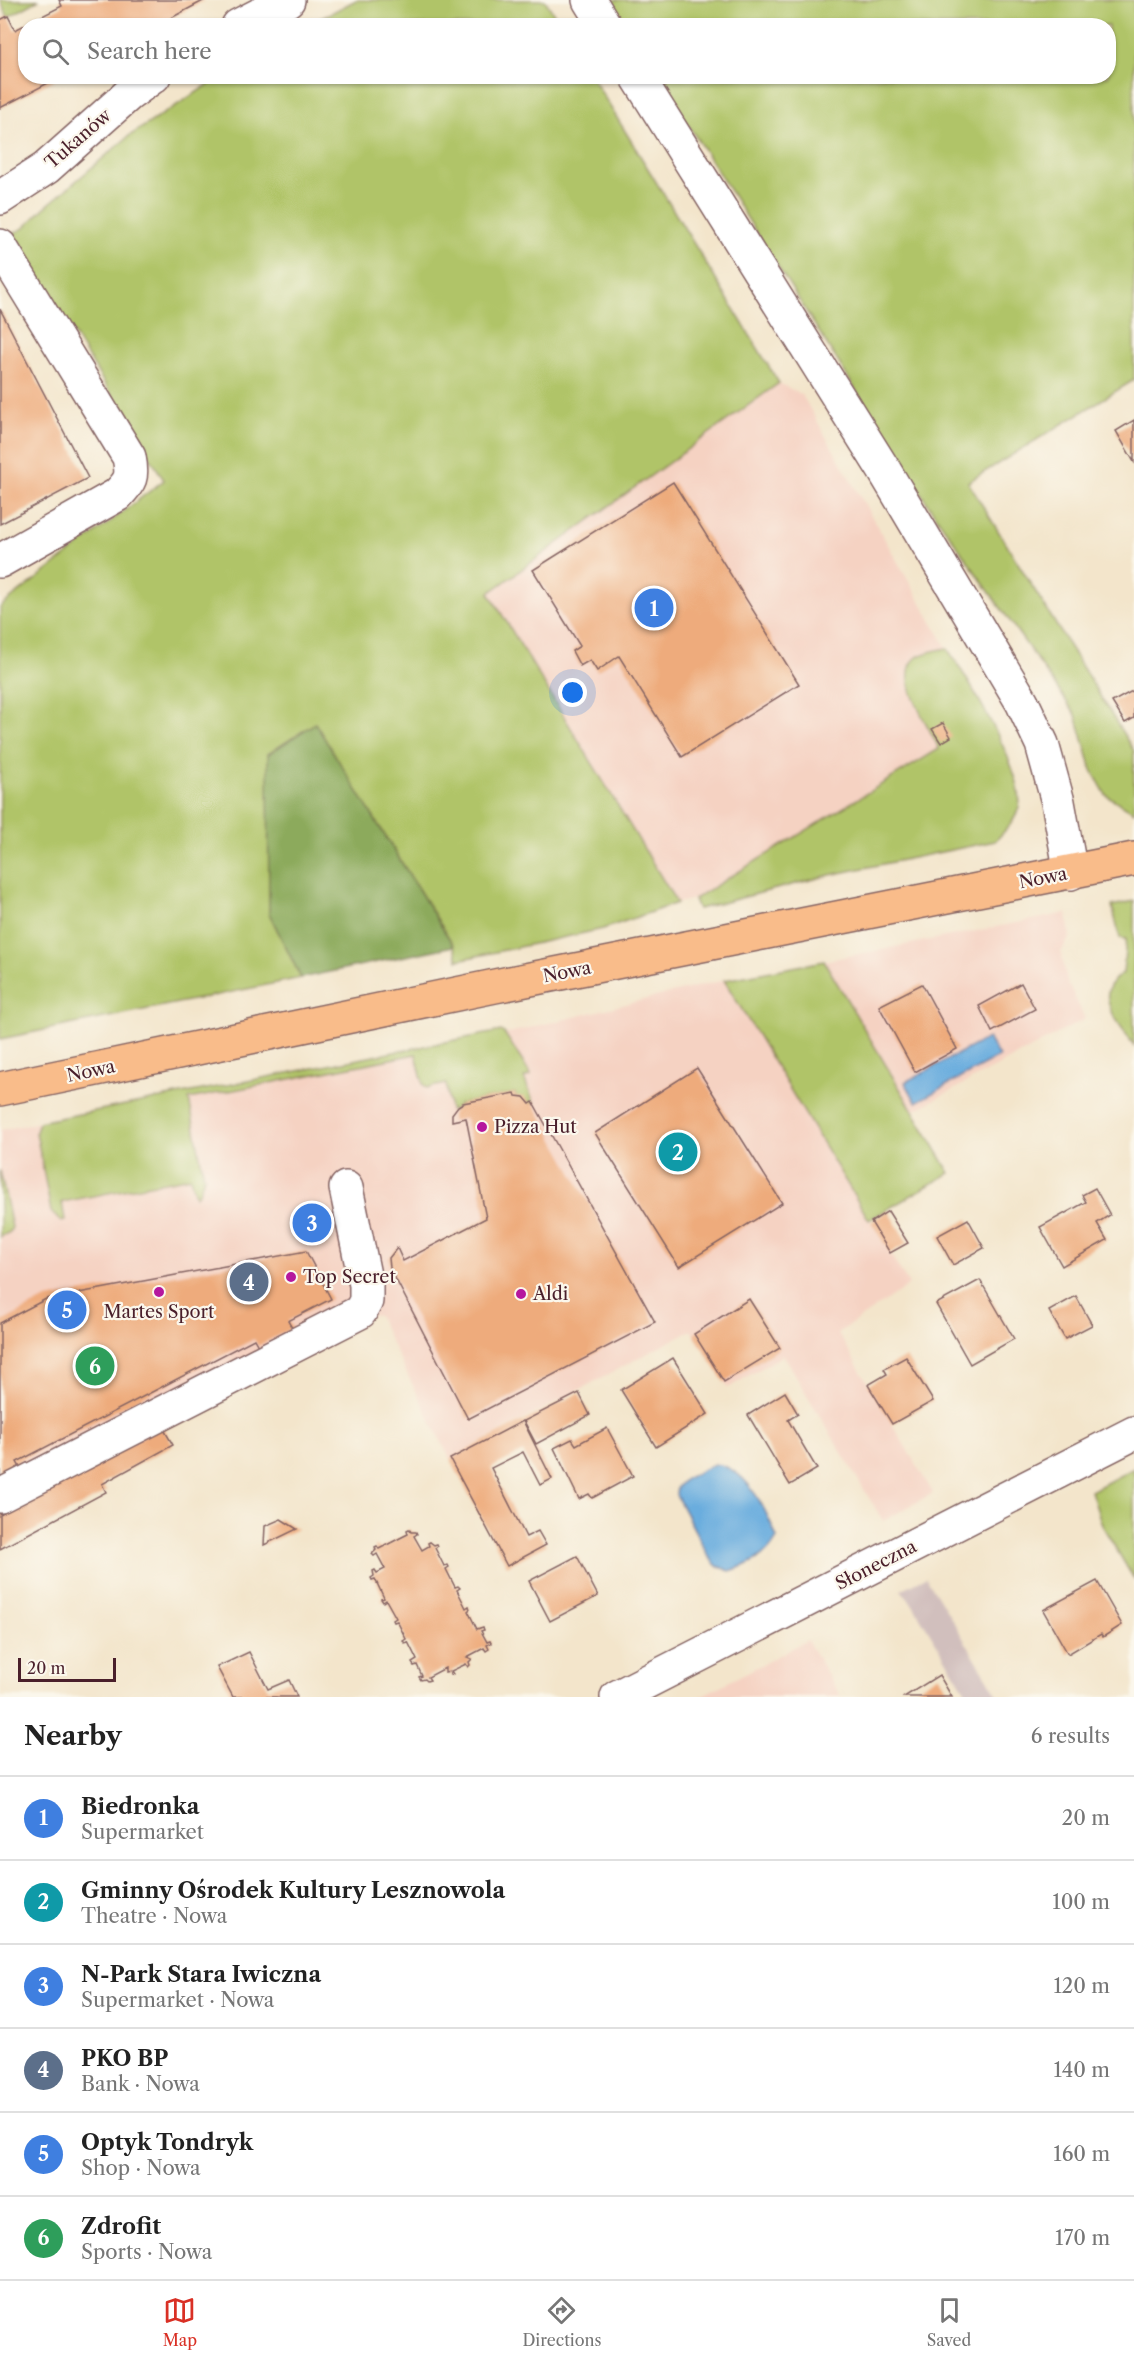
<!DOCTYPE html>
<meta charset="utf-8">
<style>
:root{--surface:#fff;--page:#f2f2f2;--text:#222;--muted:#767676;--line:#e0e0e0;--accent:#d93025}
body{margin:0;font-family:"Libre Caslon Text",serif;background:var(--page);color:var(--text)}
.scale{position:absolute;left:18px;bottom:15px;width:98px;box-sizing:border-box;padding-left:6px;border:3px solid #4a1f2b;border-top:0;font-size:16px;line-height:21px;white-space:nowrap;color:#4a1f2b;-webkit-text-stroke:4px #fbf7ec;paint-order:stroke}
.you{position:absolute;left:573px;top:693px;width:21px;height:21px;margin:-15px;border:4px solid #fff;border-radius:50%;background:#1a73e8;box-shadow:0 0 0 9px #1a73e833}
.badge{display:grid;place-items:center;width:39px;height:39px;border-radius:50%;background:var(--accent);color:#fff;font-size:20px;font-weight:700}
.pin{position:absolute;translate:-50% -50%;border:3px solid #fff;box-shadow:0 2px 6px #0006}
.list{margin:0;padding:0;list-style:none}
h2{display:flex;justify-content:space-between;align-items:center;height:78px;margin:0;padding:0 24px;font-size:26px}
h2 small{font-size:20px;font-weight:400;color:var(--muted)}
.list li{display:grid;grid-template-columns:39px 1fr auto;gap:18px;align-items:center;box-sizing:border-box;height:84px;padding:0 24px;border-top:2px solid var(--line)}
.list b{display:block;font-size:22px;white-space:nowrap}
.list p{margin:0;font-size:20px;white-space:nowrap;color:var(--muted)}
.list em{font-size:20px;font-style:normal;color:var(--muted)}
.icon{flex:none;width:33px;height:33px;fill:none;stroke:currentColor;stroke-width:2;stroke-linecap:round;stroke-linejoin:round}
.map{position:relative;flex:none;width:1134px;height:1697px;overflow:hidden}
.search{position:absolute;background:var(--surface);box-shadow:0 2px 4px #0004;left:18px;right:18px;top:18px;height:66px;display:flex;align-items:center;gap:15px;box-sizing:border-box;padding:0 21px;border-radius:24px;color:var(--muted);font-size:22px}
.sheet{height:582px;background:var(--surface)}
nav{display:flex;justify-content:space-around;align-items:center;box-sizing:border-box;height:84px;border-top:2px solid var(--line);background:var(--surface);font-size:16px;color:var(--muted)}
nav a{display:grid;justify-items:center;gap:3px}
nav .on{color:var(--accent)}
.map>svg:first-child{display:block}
</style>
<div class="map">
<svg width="1134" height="1697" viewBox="0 0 1134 1697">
<rect width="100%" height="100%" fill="#fbf7ec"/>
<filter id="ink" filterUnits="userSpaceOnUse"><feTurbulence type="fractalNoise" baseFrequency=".0167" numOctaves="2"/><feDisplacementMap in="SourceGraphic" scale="12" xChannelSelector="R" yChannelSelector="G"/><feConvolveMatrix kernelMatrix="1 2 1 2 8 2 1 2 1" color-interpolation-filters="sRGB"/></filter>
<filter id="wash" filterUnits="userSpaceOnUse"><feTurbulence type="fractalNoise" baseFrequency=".008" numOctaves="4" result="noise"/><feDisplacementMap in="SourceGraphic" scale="24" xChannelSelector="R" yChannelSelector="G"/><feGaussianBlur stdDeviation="1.35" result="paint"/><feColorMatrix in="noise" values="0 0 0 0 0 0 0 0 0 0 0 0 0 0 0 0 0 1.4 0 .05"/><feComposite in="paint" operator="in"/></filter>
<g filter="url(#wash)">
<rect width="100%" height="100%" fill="#f3e5cb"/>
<g fill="#f5d2c2">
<polygon points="779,383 802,395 947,648 917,657 908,685 939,748 694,899 677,903 489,592"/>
<polygon points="1067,913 1070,937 1061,952 1068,986 1071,989 1085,1019 913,1111 824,961"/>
<polygon points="724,980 909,1285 838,1333 933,1493 883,1521 783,1355 728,1388 691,1330 450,1459 378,1316 371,1315 0,1515 0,1130 501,1031 505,1034"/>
<polygon points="807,1640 841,1697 699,1697 759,1666"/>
</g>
<polygon fill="#d1bfbd" points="926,1577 999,1697 969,1697 911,1602 901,1590"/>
<g fill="#b0c468" stroke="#7d724a" stroke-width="1.5">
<polygon points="0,0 39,0 8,17"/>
<polygon points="356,0 545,0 561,25 308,25"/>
<polygon points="610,0 1134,0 1134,380 968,482 1134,751 1134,812 1106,795 1092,770 1076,715 931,509 658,77 1108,76 1108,26 626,25"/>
<polygon points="220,77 592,77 779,383 489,593 677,903 603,929 458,960 454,946 315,724 269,913 301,978 0,1039 0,607 164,480 12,234 24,228 43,209 129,136"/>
<path d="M947,648C967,678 1026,773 1019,807C1015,822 1005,831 995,841L830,875L698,909L694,899L939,749C930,726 893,678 916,658C922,652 938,650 947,648Z"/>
<path d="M1134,901V1046C1118,1020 1090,994 1123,973L1126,939L1120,938L1112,906Z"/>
<polygon points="824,961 950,1173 869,1220 724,980"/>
<polygon points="501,1031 505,1034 531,1075 524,1078 534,1103 531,1104 524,1098 516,1096 515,1093 464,1103 458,1105 453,1110 450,1110 446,1084 427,1088 423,1084 416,1054 189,1099 204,1177 199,1193 195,1196 190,1177 62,1202 65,1220 60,1221 51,1212 36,1132 39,1122"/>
<polygon points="0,1170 12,1227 10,1232 0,1237"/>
<polygon points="1134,1468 1134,1579 1102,1525 1091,1491"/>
</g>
<polygon fill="#8caa5c" stroke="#6b6444" stroke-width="1.5" points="315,723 438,921 454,946 301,978 269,913 268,754"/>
<g fill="#6aadde" stroke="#5a6684" stroke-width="1.5">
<polygon points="988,1038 999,1057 916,1102 905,1082"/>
<path d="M714,1464C747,1467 766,1510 777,1538C767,1557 750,1564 730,1571L717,1566L709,1557L676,1495L677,1487L685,1479Z"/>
</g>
<g id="blocks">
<g fill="#eeab7b">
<polygon points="59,0 205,0 156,26 26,26 26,76 52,76 54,80 0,108 0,20 8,16 15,30 62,6"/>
<polygon points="0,309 88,478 0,524"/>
<polygon points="1134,420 1134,462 1116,431"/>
<polygon points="673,482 799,684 682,757 619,656 597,671 590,660 580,666 572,651 580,646 533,570"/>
<polygon points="1134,690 1134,718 1125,723 1112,702"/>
<polygon points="943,723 951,737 941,743 932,729"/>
<polygon points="1021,983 1035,1009 992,1032 979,1006"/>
<polygon points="922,984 957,1049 915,1072 879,1006"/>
<polygon points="697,1068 782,1203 679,1267 595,1133"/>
<polygon points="515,1093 516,1096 524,1097 530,1104 533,1102 655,1322 468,1419 390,1268 389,1258 397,1248 403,1261 486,1218 466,1118 452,1121 452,1114 458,1106 463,1103"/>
<polygon points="1095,1188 1110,1215 1097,1223 1107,1240 1062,1266 1040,1227 1086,1202 1082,1195"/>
<polygon points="888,1211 908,1243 890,1253 871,1222"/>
<polygon points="968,1219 984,1248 953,1265 937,1236"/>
<polygon points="306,1251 331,1299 288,1321 292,1328 258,1346 254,1339 17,1462 21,1469 0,1480 0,1323 46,1299"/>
<polygon points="980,1280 1014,1339 970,1364 936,1304"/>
<polygon points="1076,1296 1092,1325 1065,1339 1049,1311"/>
<polygon points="749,1299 780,1348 724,1382 694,1334"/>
<polygon points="906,1357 933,1401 892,1424 868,1385 887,1374 884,1369"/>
<polygon points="673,1358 708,1414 656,1447 621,1390"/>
<polygon points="785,1392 798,1414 788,1420 817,1469 790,1485 748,1415"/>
<polygon points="579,1393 590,1415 536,1444 524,1421"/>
<polygon points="523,1421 552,1479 540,1485 523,1452 491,1468 526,1537 538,1531 546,1545 507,1566 450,1459"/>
<polygon points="162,1426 173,1445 102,1484 106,1492 0,1549 0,1515"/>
<polygon points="607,1428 633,1476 594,1497 592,1498 589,1494 579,1499 554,1448 572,1439 576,1445"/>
<polygon points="281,1519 297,1529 264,1545 265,1526"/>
<polygon points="409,1529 411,1532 416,1532 417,1534 414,1536 422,1550 429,1546 428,1543 430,1542 434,1545 437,1544 438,1546 435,1548 444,1566 448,1565 449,1567 446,1569 455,1587 458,1586 460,1588 457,1590 466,1608 469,1606 470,1609 468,1611 477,1629 483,1627 484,1630 481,1631 487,1642 490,1641 491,1643 487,1645 489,1649 486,1651 484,1648 467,1657 472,1659 469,1662 470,1665 468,1667 466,1664 451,1671 453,1674 451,1675 449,1672 445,1673 445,1668 428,1677 430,1680 427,1681 425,1679 421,1680 419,1677 422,1676 417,1665 414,1666 412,1663 417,1660 408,1642 405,1643 403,1641 406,1639 397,1621 394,1622 393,1620 396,1618 386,1600 383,1602 381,1599 384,1598 375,1579 372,1580 371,1578 374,1576 373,1571 375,1570 377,1573 385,1569 377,1554 374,1556 372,1554 376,1550 375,1547 377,1546 379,1549 402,1537 408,1534 407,1530"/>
<polygon points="577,1556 598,1596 550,1621 529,1581"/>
<polygon points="1097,1581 1122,1625 1103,1637 1101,1634 1068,1654 1043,1610"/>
<polygon points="249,1652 268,1689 289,1680 297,1697 233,1697 217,1667"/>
<polygon points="939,1675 952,1697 904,1697"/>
</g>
</g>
</g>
<g filter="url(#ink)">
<use href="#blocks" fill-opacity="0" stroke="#856463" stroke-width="1.5"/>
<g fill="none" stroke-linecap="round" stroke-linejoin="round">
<g stroke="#856463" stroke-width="36">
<g id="minor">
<polyline points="589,0 605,26"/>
<polyline points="238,26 288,0"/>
<polyline points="637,76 884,470 1022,702 1042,744 1058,802 1071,873"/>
<polyline points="0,198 46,168 128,95 154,76"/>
<path d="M0,246L129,457C133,477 131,481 117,495L0,561"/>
<polyline points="0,1496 360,1312 366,1301 366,1285 346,1188"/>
<polyline points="617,1697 1134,1433"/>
</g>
</g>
<g stroke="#856463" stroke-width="36">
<polyline id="major" points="0,1089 495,986 1134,859"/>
</g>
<use href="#minor" stroke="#fff" stroke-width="33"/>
<use href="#major" stroke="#f9bc8a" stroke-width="33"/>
</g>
</g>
<g fill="#b5179e" stroke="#fbf7ec" stroke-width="2">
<circle cx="482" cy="1127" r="6"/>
<circle cx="291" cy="1277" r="6"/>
<circle cx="159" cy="1292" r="6"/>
<circle cx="521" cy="1294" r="6"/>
</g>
<g text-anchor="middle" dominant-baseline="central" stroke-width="4.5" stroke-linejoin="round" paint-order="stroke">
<g font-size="18" fill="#4a1f2b" stroke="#fbf7ec">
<text transform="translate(78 139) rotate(-41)">Tukanów</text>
<text transform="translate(1043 878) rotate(-11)">Nowa</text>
<text transform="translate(567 972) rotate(-11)">Nowa</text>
<text transform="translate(91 1071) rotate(-12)">Nowa</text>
<text transform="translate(876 1565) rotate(-27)">Słoneczna</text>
</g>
<g font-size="18" fill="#4a1f2b" stroke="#fbf7ec" text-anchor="start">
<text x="494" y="1127">Pizza Hut</text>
<text x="303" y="1277">Top Secret</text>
<text x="533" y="1294">Aldi</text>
<text x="159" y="1312" text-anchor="middle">Martes Sport</text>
</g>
</g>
</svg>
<div class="scale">20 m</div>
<div class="you"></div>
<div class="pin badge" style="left:654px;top:608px;background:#3f7fe0">1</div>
<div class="pin badge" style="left:678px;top:1152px;background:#0f9aa8">2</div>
<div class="pin badge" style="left:312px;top:1223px;background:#3f7fe0">3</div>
<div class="pin badge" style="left:249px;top:1282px;background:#5c6f8a">4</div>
<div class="pin badge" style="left:67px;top:1310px;background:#3f7fe0">5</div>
<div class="pin badge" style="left:95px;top:1366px;background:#2e9e5b">6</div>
<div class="search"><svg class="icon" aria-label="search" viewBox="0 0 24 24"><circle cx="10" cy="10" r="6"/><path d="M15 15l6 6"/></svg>Search here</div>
</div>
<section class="sheet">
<h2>Nearby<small>6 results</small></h2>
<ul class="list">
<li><span class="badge" style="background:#3f7fe0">1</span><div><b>Biedronka</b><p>Supermarket</p></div><em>20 m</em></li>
<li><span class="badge" style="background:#0f9aa8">2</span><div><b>Gminny Ośrodek Kultury Lesznowola</b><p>Theatre · Nowa</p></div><em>100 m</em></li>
<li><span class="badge" style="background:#3f7fe0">3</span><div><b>N-Park Stara Iwiczna</b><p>Supermarket · Nowa</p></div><em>120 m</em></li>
<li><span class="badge" style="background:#5c6f8a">4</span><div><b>PKO BP</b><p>Bank · Nowa</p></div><em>140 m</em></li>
<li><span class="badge" style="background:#3f7fe0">5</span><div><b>Optyk Tondryk</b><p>Shop · Nowa</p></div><em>160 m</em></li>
<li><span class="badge" style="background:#2e9e5b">6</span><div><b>Zdrofit</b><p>Sports · Nowa</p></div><em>170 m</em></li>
</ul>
</section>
<nav>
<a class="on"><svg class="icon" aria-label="map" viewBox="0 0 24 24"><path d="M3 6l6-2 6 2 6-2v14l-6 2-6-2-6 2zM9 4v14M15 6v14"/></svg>Map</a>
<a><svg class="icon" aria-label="directions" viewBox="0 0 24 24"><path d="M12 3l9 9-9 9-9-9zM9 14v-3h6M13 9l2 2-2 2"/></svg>Directions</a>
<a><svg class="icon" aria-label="saved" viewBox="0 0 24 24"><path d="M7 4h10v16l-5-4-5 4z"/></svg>Saved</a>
</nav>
